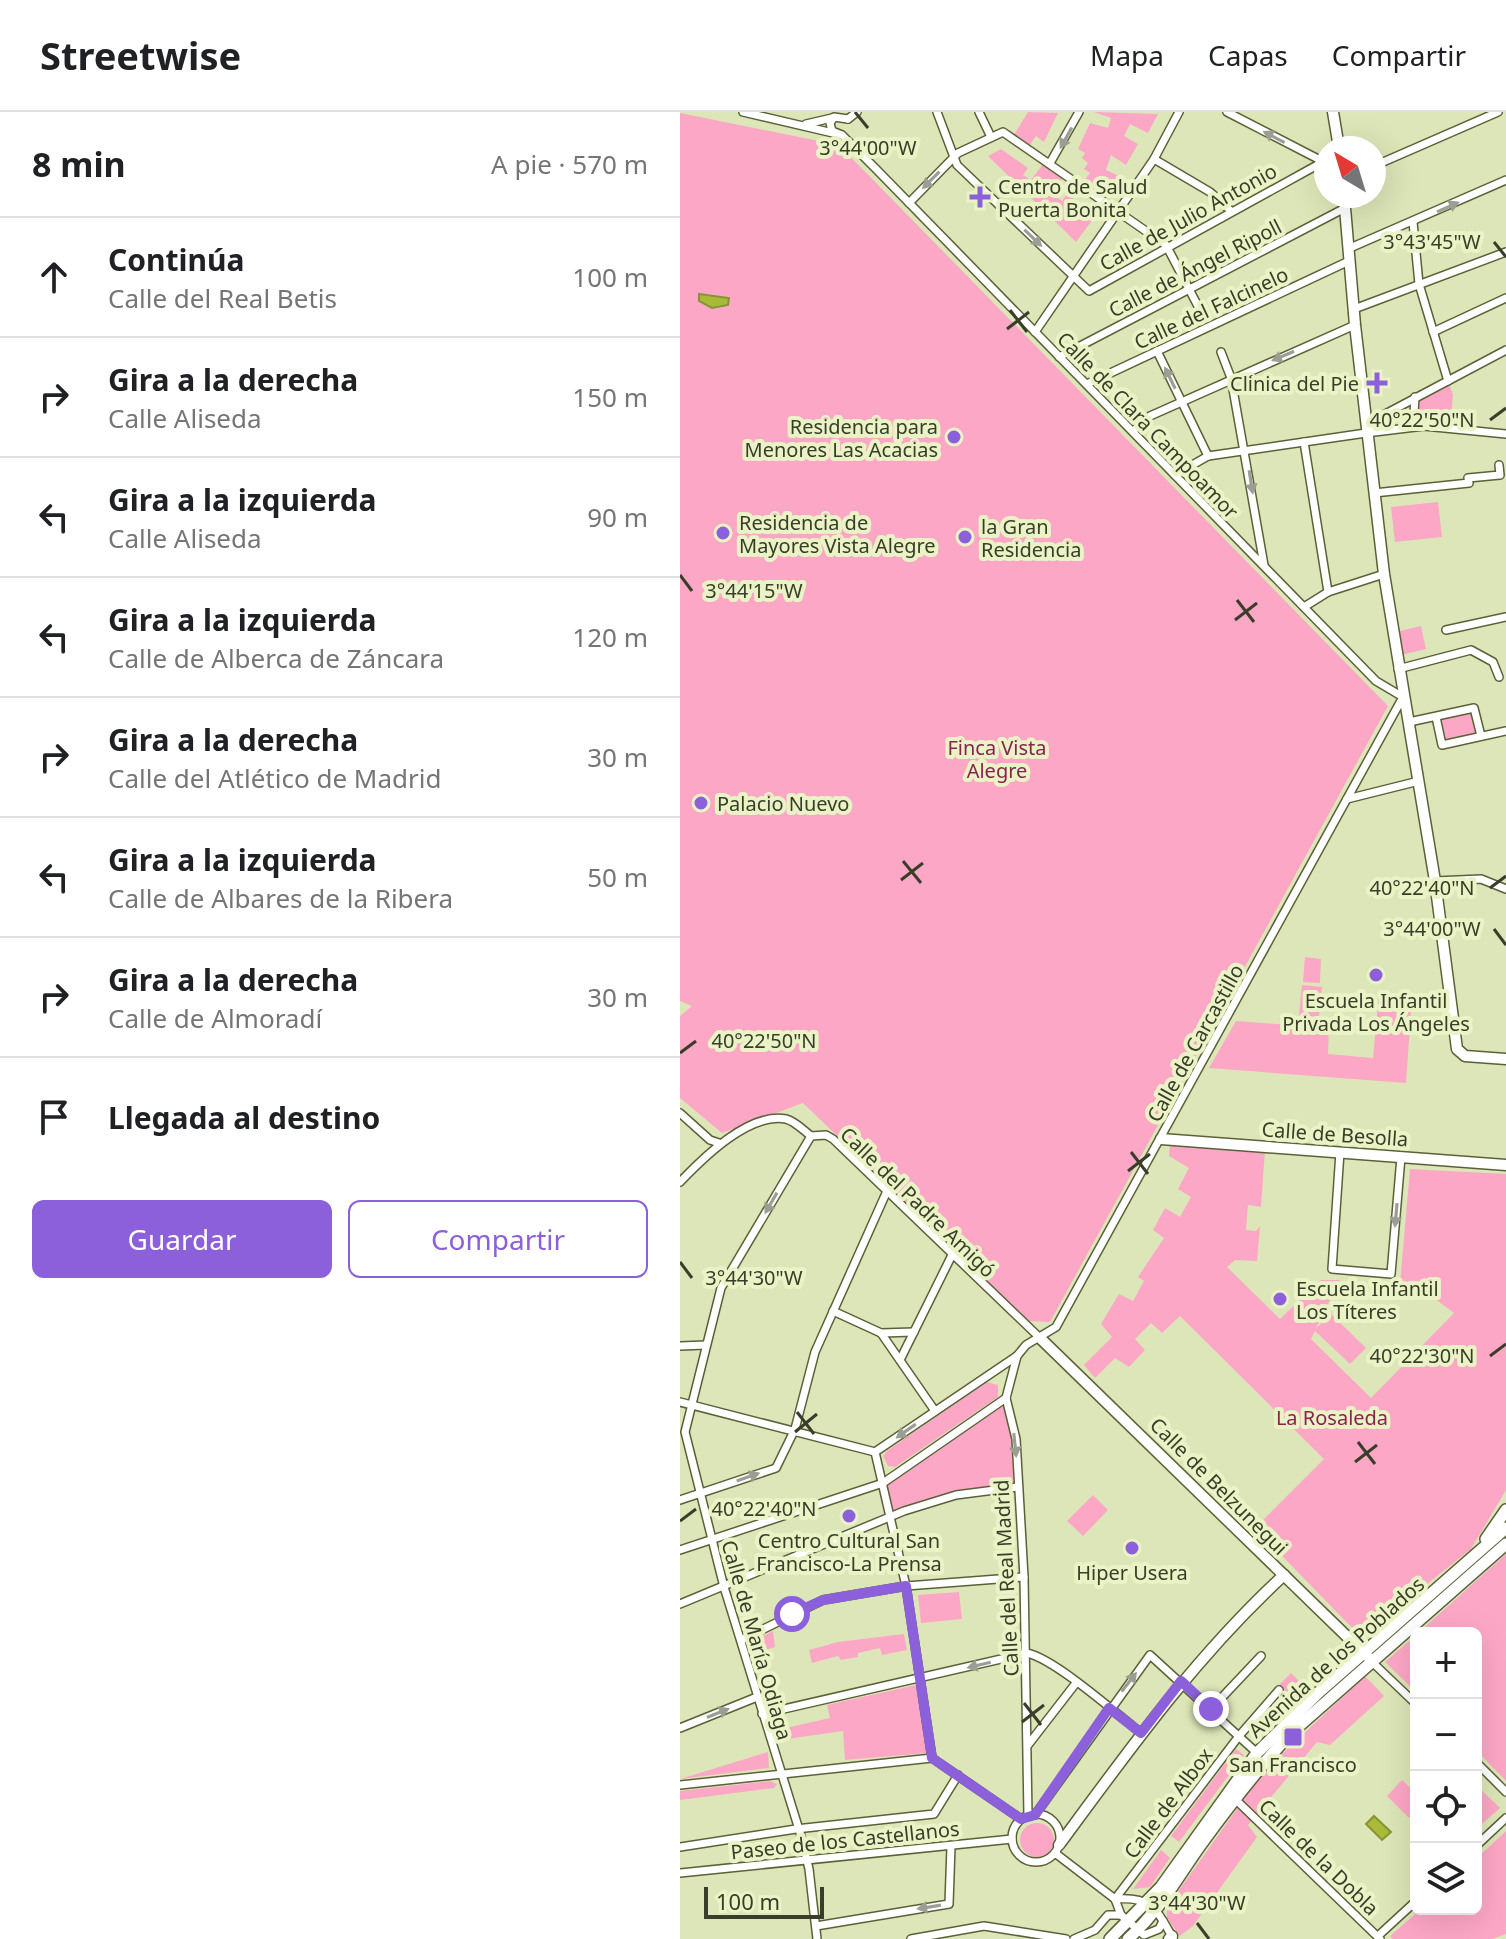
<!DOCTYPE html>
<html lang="es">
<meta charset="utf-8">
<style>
:root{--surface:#fff;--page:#f6f6f6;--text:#202124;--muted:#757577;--line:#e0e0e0;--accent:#8b60da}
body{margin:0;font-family:"Noto Sans",sans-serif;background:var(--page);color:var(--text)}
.controls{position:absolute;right:24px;bottom:24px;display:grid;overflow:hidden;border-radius:12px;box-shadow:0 8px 32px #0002}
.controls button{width:72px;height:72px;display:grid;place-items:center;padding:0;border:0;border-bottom:2px solid var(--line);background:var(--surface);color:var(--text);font:40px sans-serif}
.compass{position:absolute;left:634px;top:24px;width:72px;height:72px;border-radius:50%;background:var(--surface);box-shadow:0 8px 32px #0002;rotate:322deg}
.scale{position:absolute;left:24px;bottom:20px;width:120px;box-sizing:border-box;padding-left:8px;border:4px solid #393d2a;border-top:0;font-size:22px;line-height:28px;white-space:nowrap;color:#393d2a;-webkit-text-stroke:6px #eaf3c5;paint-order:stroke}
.stop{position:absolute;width:24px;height:24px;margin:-18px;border:6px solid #8b60da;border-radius:50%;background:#fff}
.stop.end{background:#8b60da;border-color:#fff;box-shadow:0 2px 8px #0008}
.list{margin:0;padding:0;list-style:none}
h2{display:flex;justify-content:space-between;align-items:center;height:104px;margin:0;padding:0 32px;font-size:34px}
h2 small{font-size:26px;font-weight:400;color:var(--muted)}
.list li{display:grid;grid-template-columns:52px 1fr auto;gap:24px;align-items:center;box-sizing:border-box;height:120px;padding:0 32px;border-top:2px solid var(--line)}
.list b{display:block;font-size:30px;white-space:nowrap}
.list p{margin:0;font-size:26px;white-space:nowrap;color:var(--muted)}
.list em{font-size:26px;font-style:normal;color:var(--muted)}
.actions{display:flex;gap:16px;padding:24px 32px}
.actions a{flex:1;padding:18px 0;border:2px solid var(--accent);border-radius:12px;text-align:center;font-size:28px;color:var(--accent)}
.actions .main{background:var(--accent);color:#fff}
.icon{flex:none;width:44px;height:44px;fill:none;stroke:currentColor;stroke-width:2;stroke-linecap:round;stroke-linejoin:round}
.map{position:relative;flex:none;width:826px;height:1827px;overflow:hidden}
header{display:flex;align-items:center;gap:48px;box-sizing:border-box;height:112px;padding:0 40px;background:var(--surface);border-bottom:2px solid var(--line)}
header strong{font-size:38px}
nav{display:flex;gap:44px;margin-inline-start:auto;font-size:28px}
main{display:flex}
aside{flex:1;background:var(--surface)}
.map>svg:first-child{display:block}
</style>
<header>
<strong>Streetwise</strong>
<nav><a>Mapa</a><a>Capas</a><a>Compartir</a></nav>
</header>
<main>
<aside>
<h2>8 min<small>A pie · 570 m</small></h2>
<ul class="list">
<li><svg class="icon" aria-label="ahead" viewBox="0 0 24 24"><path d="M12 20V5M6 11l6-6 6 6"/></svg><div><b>Continúa</b><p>Calle del Real Betis</p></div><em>100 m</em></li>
<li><svg class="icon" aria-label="right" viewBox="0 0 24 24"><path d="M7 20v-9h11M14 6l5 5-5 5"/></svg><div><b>Gira a la derecha</b><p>Calle Aliseda</p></div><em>150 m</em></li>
<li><svg class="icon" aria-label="left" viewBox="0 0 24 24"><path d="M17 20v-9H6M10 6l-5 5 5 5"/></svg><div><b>Gira a la izquierda</b><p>Calle Aliseda</p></div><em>90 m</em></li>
<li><svg class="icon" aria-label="left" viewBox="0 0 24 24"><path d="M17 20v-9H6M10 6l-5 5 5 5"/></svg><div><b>Gira a la izquierda</b><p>Calle de Alberca de Záncara</p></div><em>120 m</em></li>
<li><svg class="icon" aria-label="right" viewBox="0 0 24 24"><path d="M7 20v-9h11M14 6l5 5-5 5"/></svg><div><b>Gira a la derecha</b><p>Calle del Atlético de Madrid</p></div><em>30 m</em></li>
<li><svg class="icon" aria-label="left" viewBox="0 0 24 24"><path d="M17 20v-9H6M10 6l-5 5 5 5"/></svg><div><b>Gira a la izquierda</b><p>Calle de Albares de la Ribera</p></div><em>50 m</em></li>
<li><svg class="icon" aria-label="right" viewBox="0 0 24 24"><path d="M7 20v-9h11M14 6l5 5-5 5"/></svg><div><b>Gira a la derecha</b><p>Calle de Almoradí</p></div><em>30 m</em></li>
<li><svg class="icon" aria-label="arrive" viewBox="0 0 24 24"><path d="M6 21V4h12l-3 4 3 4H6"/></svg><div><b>Llegada al destino</b></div></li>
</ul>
<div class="actions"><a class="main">Guardar</a><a>Compartir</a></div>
</aside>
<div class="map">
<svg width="826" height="1827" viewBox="0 0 826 1827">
<rect width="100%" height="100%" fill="#dde6b8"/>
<g fill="#fda7c6">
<polygon points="348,0 378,1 364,30 356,24 348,36 332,26"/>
<polygon points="414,0 478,2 468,21 450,12 444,24 458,32 446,53 431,43 426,58 439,64 433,73 420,65 415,72 422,76 420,79 404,69 410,61 404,57 408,51 402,46 405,41 398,37 410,11 428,16 431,6"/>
<polygon points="0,1 159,33 708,594 370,1210 349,1209 123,991 42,1021 0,986 0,904 12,894 0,889"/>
<polygon points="321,37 348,56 343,63 351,68 363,52 383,66 372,82 382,89 387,82 416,103 396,130 308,44"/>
<polygon points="768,269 773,283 770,317 744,314 734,301 735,285"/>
<polygon points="758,390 762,425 715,430 711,395"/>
<polygon points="741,514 746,537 721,543 716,520"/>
<polygon points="794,596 801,624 762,633 756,605"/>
<polygon points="625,845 641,847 640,871 623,870"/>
<polygon points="622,873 642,875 639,905 619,903"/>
<polygon points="699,881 732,885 726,971 529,956 556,909 649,916 648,942 693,946"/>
<polygon points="490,1033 585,1038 581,1095 568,1093 566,1118 576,1119 580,1114 577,1149 555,1148 547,1155 600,1207 641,1168 660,1168 636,1216 651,1202 686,1236 670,1252 635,1219 631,1227 691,1286 774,1201 738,1174 720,1172 730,1057 826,1062 826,1378 791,1437 681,1525 575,1416 644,1347 500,1204 482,1221 471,1211 455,1227 465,1238 449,1255 435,1246 415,1266 404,1253 432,1225 421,1212 439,1182 453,1189 464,1169 458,1165 484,1126 473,1118 485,1096 500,1105 511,1085 498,1077 509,1056 489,1044"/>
<polygon points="306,1270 318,1273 318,1285 215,1355 208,1354 203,1344 207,1339"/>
<polygon points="326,1286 336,1327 338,1375 275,1382 211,1406 203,1371"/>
<polygon points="413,1383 428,1398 403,1424 387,1409"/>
<polygon points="826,1442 826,1669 796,1638 796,1521 738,1521"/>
<polygon points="279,1480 282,1507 241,1511 238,1483"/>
<polygon points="93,1519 95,1535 77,1541 79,1549 73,1551 67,1532"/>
<polygon points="224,1522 227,1538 202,1543 200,1536 178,1541 178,1545 161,1548 158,1544 132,1551 129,1538 158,1530"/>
<polygon points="736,1523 736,1580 705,1550"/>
<polygon points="611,1561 628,1578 617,1590 599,1573"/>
<polygon points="685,1564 704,1584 650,1633 637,1630 568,1713 577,1725 513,1814 500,1824 487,1806 487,1795 584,1659"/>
<polygon points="236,1573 248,1641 165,1648 163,1619 100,1628 97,1618 150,1606 147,1593"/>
<polygon points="556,1637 564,1643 499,1730 491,1724"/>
<polygon points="88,1640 89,1656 0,1667"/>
<polygon points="722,1668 736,1681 736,1707 728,1705 707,1684"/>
<polygon points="90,1669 97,1672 94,1676 0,1688 0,1679"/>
<polygon points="796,1673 820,1696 796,1717"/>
<circle cx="357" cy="1728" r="17"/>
<polygon points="826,1719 826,1822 812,1827 713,1827 710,1824 741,1797 796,1797 796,1747"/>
<polygon points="481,1738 490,1746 470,1775 453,1777"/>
</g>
<g fill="#a9ba38" stroke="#879434" stroke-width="2">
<polygon points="19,182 49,186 48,193 32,196 19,189"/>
<polygon points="694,1704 711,1720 702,1728 686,1712"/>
</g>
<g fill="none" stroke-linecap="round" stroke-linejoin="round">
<g stroke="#5a6138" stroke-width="10">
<g id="street">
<polyline points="63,0 153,21"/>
<polyline points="257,0 277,53 409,179 641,51"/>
<polyline points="299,0 311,25"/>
<polyline points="547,0 644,50"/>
<polyline points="168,7 154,5 150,11 152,19 162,23 196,57 696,569 723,585 376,1215 346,1233 337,1244 326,1286 336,1327 344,1465 348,1704"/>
<polyline points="168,7 177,0"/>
<polyline points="126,12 152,6"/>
<polyline points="474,47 530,80 551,99"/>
<polyline points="370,51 399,0"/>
<polyline points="694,54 818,0"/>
<polyline points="229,91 278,41 323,20 486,133 520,198"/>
<polyline points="733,110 739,172 768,269"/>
<polyline points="670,136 826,68"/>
<polyline points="674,197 826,140"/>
<polyline points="355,220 474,47 499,0"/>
<polyline points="753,220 826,186"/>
<polyline points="477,239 528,344"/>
<polyline points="541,240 551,266 584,453"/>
<polyline points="379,245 665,96"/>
<polyline points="407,272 669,149"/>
<polyline points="735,285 734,301 744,314"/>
<polyline points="688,318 694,308 826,238"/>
<polyline points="453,319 470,304 675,213"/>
<polyline points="624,330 648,480"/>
<polyline points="495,363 528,344 686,321 744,314 826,322"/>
<polyline points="694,381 789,371 788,366 820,363 819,353"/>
<polyline points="624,495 648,480 704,462"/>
<polyline points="766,518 826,505"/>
<polyline points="718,557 791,538 813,550 819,565"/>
<polyline points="756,605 762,633 826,619"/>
<polyline points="729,610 794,596 801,624"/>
<polyline points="667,687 739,669"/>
<polyline points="755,769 801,767 826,777"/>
<polyline points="0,1001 30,1028 39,1031"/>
<polyline points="131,1024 41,1176 5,1320 44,1475 121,1724 129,1757 137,1827"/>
<polyline points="660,1040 652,1157 711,1162 721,1045"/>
<path d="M0,1070C23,1046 69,1000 106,1007C115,1009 124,1019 131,1024L146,1023L153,1027L360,1226"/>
<polyline points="153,1199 201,1221 255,1299"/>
<polyline points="201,1221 234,1220"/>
<polyline points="0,1234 26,1233"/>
<polyline points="220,1248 272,1143"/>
<polyline points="0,1290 195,1340 337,1244"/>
<polyline points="195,1340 226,1474 252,1646 341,1707"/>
<polyline points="0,1388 96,1356 115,1317 135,1240 207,1079"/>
<polyline points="0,1438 203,1371 326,1286"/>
<polyline points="0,1492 224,1399 276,1383 338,1375"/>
<polyline points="61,1528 143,1488 226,1474 344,1465"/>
<polyline points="691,1549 736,1592"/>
<polyline points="531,1597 581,1544"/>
<path d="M82,1602L347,1541C375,1547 437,1602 461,1621"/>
<polyline points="0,1616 77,1585"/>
<polyline points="348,1633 396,1571"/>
<polyline points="796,1650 826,1680"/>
<polyline points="0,1673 252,1646"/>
<polyline points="555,1687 700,1827"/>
<circle cx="356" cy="1726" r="24"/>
<polyline points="355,1703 470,1543 577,1641"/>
<polyline points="796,1734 826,1706"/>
<polyline points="0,1735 116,1717 254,1702 278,1663"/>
<polyline points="375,1741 435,1787 441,1803 464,1823 479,1817 483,1809"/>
<polyline points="0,1761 332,1727"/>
<polyline points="435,1787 559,1624 599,1578"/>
<path d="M435,1787C472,1784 476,1797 493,1826"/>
<polyline points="136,1814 269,1792 271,1734"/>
<polyline points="698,1824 736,1789"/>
<polyline points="231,1827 304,1814 386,1827"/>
<polyline points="394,1827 415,1818 428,1803 441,1803"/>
</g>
</g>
<g stroke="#5a6138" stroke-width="13">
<g id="secondary">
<polyline points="653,0 659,36"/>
<polyline points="664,84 675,213 704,462 755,769 777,937 785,944 826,947"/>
<polyline points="481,1027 826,1053"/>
<polyline points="360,1226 688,1545"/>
<path d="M379,1733C449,1638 516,1544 604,1463"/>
<polyline points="489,1827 492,1824"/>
</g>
</g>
<g stroke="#5a6138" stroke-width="14">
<g id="primary">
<polyline points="806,1427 826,1398"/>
<polyline points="430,1827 481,1775 577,1641 639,1580 826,1416"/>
<path d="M448,1827C480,1798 495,1769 519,1735C548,1695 578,1656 612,1620L826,1432"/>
</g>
</g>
<use href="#street" stroke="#fff" stroke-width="7"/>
<use href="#secondary" stroke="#fff" stroke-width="10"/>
<use href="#primary" stroke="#fff" stroke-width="11"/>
</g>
<defs><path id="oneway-solid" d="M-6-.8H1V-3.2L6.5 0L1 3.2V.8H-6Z" transform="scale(2)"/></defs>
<g fill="#9c9e94">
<use href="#oneway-solid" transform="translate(594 25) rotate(-152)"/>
<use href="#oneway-solid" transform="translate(386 26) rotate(119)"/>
<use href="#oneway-solid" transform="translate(251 68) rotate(135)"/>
<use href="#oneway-solid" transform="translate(768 95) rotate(-24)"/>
<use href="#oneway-solid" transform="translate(353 126) rotate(44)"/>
<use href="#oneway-solid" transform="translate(603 244) rotate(157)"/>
<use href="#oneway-solid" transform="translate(490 266) rotate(-116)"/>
<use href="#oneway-solid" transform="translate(571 370) rotate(81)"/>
<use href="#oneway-solid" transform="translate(91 1091) rotate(120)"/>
<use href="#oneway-solid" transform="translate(716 1103) rotate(95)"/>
<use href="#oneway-solid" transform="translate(226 1319) rotate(145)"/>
<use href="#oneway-solid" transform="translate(335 1333) rotate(84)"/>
<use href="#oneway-solid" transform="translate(68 1365) rotate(-19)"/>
<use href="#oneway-solid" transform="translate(299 1553) rotate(167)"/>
<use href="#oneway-solid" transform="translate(449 1570) rotate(-52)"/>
<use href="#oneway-solid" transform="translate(38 1601) rotate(-22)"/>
<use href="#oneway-solid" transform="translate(249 1795) rotate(171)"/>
</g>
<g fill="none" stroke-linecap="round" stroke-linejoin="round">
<polyline stroke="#8b60da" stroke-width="10" points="112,1502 143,1488 226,1474 252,1646 341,1707 355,1703 429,1596 461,1621 501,1569 531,1597"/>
</g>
<path fill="none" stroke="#393d2a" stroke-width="3" d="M175,0L188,16M814,130L826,145M330,198L347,220M327,217L349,200M810,308L826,296M0,463L12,479M557,488L574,510M555,508L577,491M223,749L241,771M221,768L243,751M810,776L826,764M814,817L826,833M0,941L16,929M451,1040L468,1062M448,1059L470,1042M0,1150L12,1166M810,1244L826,1232M117,1300L134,1322M115,1320L137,1302M678,1330L695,1352M675,1350L697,1333M0,1409L16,1397M344,1591L361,1613M342,1610L364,1593M517,1811L529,1827"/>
<g fill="#8b60da" stroke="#eaf3c5" stroke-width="3">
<path d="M296 73h8v8h8v8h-8v8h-8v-8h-8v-8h8z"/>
<path d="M693 259h8v8h8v8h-8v8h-8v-8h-8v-8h8z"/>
<circle cx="274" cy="325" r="8"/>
<circle cx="43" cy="421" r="8"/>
<circle cx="285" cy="425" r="8"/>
<circle cx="21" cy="691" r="8"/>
<circle cx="696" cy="863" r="8"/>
<circle cx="600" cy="1187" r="8"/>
<circle cx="169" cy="1404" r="8"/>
<circle cx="452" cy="1436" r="8"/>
<rect x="603" y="1615" width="20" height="20" rx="4"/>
</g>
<g text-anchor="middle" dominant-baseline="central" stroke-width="8" stroke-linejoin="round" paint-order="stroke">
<g font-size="20" fill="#393d2a" stroke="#eaf3c5" text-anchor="start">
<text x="318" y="74">Centro de Salud<tspan x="318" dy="23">Puerta Bonita</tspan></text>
<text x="679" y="271" text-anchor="end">Clinica del Pie</text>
<text x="258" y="314" text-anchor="end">Residencia para<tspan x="258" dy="23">Menores Las Acacias</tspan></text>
<text x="59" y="410">Residencia de<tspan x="59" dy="23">Mayores Vista Alegre</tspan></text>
<text x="301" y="414">la Gran<tspan x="301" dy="23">Residencia</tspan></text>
<text x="37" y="691">Palacio Nuevo</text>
<text x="696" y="888" text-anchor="middle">Escuela Infantil<tspan x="696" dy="23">Privada Los Ángeles</tspan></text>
<text x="616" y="1176">Escuela Infantil<tspan x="616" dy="23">Los Títeres</tspan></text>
<text x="169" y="1428" text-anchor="middle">Centro Cultural San<tspan x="169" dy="23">Francisco-La Prensa</tspan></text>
<text x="452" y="1460" text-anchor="middle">Hiper Usera</text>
<text x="613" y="1652" text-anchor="middle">San Francisco</text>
</g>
<g font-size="20" fill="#393d2a" stroke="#eaf3c5">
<text transform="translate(508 105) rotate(-29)">Calle de Julio Antonio</text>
<text transform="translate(515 156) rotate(-27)">Calle de Ángel Ripoll</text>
<text transform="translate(531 196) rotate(-25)">Calle del Falcinelo</text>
<text transform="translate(468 313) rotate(46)">Calle de Clara Campoamor</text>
<text transform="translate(515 931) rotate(-61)">Calle de Carcastillo</text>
<text transform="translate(655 1022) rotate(4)">Calle de Besolla</text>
<text transform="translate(238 1090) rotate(44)">Calle del Padre Amigó</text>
<text transform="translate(539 1374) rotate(45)">Calle de Belzunegui</text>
<text transform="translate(326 1466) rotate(-93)">Calle del Real Madrid</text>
<text transform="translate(77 1528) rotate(74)">Calle de María Odiaga</text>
<text transform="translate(656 1545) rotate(-42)">Avenida de los Poblados</text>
<text transform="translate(488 1691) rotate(-53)">Calle de Albox</text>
<text transform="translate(165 1728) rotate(-6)">Paseo de los Castellanos</text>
<text transform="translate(639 1745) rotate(44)">Calle de la Dobla</text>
</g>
<g font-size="20" fill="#8a2252" stroke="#eaf3c5">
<text x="317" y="635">Finca Vista<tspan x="317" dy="23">Alegre</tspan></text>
<text x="652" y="1305">La Rosaleda</text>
</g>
</g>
<g font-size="20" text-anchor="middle" fill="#393d2a" stroke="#eaf3c5" stroke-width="8" stroke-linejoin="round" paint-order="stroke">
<text x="188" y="43">3°44'00"W</text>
<text x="752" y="137">3°43'45"W</text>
<text x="742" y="315">40°22'50"N</text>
<text x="74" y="486">3°44'15"W</text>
<text x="742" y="783">40°22'40"N</text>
<text x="752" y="824">3°44'00"W</text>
<text x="84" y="936">40°22'50"N</text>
<text x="74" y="1173">3°44'30"W</text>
<text x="742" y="1251">40°22'30"N</text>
<text x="84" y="1404">40°22'40"N</text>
<text x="517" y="1798">3°44'30"W</text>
</g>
</svg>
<div class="controls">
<button>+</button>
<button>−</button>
<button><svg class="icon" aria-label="locate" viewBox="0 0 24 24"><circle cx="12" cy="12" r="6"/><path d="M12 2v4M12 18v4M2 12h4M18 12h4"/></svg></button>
<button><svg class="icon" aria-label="layers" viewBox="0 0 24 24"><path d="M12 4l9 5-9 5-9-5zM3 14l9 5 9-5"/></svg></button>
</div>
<svg class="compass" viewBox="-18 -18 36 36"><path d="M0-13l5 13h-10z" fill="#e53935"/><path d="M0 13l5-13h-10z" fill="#757577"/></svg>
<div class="scale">100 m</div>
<div class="stop" style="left:112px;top:1502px"></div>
<div class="stop end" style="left:531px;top:1597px"></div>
</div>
</main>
